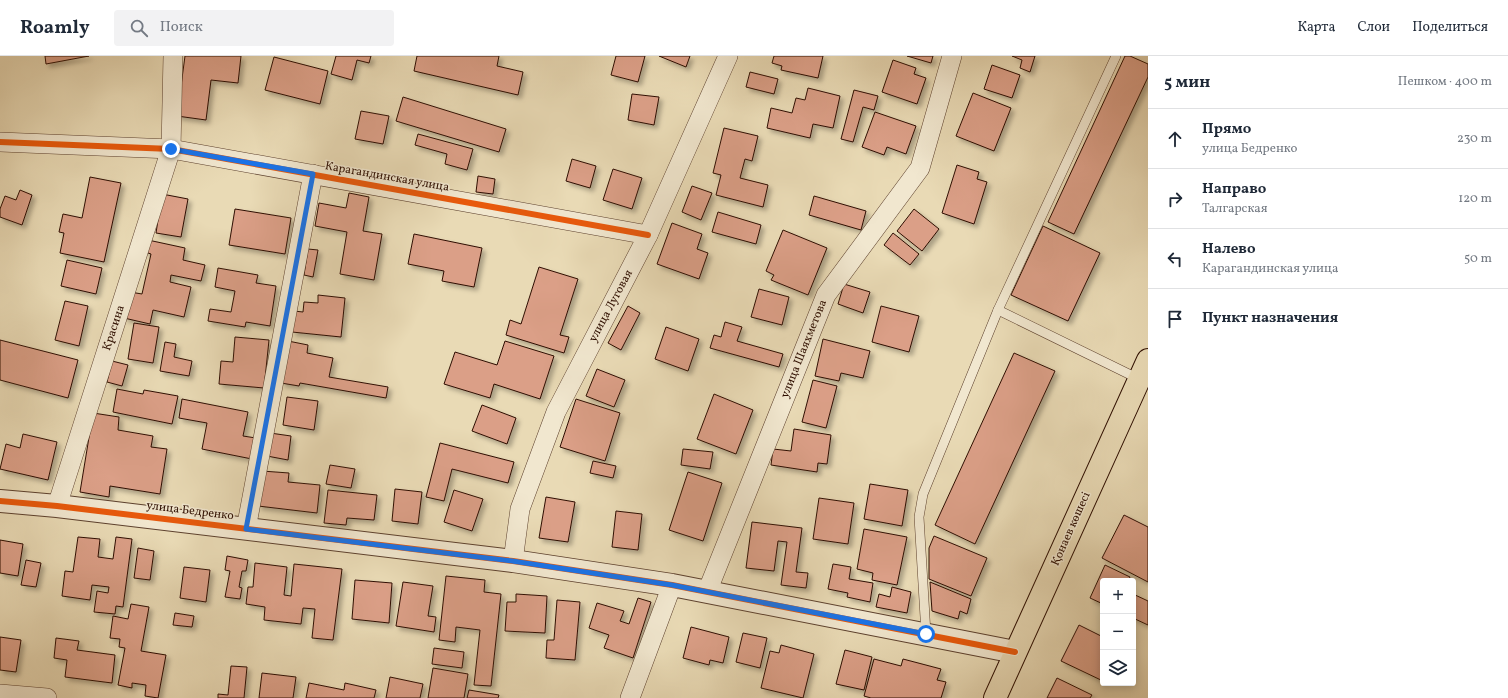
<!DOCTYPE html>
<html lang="ru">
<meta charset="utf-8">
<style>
:root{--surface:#fff;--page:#f2f2f3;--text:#1f2937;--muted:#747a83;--line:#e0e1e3}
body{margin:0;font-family:Vollkorn,serif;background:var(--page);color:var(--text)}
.controls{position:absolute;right:12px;bottom:12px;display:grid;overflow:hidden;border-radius:4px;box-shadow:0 2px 10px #0003}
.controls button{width:36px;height:36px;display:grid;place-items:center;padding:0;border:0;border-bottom:1px solid var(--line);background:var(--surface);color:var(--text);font:20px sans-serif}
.stop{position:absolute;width:12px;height:12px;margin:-9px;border:3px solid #1a73e8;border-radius:50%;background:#fff}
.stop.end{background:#1a73e8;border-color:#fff;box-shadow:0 1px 4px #0008}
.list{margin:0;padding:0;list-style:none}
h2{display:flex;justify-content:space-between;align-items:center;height:52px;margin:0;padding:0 16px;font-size:17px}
h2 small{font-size:13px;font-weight:400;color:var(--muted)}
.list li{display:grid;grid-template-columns:26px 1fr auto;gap:12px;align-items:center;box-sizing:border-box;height:60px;padding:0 16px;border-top:1px solid var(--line)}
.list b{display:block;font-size:15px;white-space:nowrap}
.list p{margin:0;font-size:13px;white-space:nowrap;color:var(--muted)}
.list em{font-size:13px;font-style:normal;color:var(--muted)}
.icon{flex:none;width:22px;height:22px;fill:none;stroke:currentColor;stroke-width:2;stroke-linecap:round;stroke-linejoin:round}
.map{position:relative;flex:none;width:1148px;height:642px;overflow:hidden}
header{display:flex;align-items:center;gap:24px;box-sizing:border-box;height:56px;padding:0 20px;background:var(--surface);border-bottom:1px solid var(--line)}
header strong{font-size:19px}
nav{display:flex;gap:22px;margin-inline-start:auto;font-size:14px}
.search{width:280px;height:36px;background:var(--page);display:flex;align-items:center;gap:10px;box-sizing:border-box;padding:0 14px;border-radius:4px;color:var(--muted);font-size:15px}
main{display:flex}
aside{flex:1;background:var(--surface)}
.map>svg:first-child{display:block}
</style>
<header>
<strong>Roamly</strong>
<div class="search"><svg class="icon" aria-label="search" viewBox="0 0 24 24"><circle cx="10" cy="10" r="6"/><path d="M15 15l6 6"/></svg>Поиск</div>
<nav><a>Карта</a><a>Слои</a><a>Поделиться</a></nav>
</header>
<main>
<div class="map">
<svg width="1148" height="642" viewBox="0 0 1148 642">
<defs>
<filter id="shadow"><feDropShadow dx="3.5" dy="3.5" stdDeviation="2" flood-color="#0004"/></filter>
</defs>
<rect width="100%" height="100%" fill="#e9dab5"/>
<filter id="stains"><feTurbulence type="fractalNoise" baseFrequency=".005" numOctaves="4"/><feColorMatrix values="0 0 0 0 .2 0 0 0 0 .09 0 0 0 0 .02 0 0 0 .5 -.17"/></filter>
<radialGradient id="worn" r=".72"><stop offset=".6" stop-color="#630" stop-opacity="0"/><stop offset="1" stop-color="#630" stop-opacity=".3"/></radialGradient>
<g fill="#db9f87" stroke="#2e0e01" filter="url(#shadow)">
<polygon points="45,0 89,0 46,8"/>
<polygon points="185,0 241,0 238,27 211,24 206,64 177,60"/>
<polygon points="336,0 371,0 369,7 357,4 352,24 331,18"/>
<polygon points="417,0 499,0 497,10 523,16 518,39 414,15"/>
<polygon points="616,0 645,0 638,26 611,19"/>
<polygon points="659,0 690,0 686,11"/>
<polygon points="774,0 823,0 818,22 781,14 782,10 772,7"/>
<polygon points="907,0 933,0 931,7"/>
<polygon points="1012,0 1035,0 1030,16 1020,12 1022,4"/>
<polygon points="1125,0 1130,0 1148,8 1148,21 1074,178 1048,166"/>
<polygon points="274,1 328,15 320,48 265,34"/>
<polygon points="893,4 916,12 914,18 926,22 917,48 882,36"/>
<polygon points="992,9 1020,19 1012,42 984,33"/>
<polygon points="750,16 778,23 774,38 746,31"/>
<polygon points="808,32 840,40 833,72 813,68 810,82 767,72 771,52 792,57 796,42 805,44"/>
<polygon points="854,34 878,40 874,54 863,51 853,86 841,83"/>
<polygon points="973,37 1011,52 994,95 956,80"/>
<polygon points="632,38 659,41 654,69 628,64"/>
<polygon points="403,41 506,73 499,96 396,65"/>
<polygon points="361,55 389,60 383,88 355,83"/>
<polygon points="875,56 916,70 906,98 887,91 884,99 862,91"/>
<polygon points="724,72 758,80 752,105 745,103 740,122 768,129 763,151 716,139 721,119 713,117"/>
<polygon points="418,78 473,93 467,114 445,108 447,98 415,89"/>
<polygon points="572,103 596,110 590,132 566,125"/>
<polygon points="957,109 979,116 977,123 987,126 974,168 942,157"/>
<polygon points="613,113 642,122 632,153 603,144"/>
<polygon points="478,120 495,123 493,138 476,136"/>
<polygon points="90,121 121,127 104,206 60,197 64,177 59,176 63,158 82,162"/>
<polygon points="692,130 712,137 701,164 682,156"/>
<polygon points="20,134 32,139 22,169 0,161 0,153 5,140 16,144"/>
<polygon points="349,137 369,141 363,175 382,178 374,224 340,218 347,176 315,170 319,147 346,152"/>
<polygon points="162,138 188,143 181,181 156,177"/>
<polygon points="814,140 866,155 861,174 809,159"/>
<polygon points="235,153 291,162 285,198 229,189"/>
<polygon points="914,153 939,173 922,195 897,175"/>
<polygon points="718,156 761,169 756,188 712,176"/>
<polygon points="672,167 702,178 697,193 708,197 699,223 657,208"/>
<polygon points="1043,170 1100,197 1068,265 1011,239"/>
<polygon points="783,174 827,192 808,239 771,224 774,219 766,215"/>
<polygon points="893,177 919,198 910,209 884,189"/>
<polygon points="414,178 482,192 474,231 442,225 444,215 408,208"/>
<polygon points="148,184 185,192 183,204 205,209 201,225 171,219 170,226 191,231 184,261 153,254 150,268 124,262 130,236 142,238 151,198 145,196"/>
<polygon points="308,193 318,194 313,221 304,219"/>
<polygon points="67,204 102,212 96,238 61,230"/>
<polygon points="539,211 578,223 560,279 569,281 564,297 506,279 510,264 521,268"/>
<polygon points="218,212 258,219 256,227 276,230 270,270 246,266 245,271 208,265 210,253 231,256 235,235 215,231"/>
<polygon points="844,228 870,236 863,257 838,248"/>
<polygon points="759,233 789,241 782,269 751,261"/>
<polygon points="318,239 345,242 341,281 292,276 294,255 303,256 304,246 318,247"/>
<polygon points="65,245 88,250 79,290 55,284"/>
<polygon points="628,250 640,257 621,294 608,287"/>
<polygon points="881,250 919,260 909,296 872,286"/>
<polygon points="725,266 742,271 737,285 783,298 779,311 710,292 714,279 721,281"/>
<polygon points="134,267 159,271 153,307 128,303"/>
<polygon points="666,271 699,283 688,315 655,303"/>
<polygon points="235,281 269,284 264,332 219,328 221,305 233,306"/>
<polygon points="823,283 870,295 863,322 841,317 839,325 815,320"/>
<polygon points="0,284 78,304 68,342 0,324"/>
<polygon points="288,285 308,289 307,297 333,302 329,321 388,331 386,342 300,327 299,330 281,327"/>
<polygon points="505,285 554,300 540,343 494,328 490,342 444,328 455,296 497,309"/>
<polygon points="165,286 176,288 174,301 192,305 189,320 160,315"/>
<polygon points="1014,297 1055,315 975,488 935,469"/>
<polygon points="112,305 128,309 122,330 107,326"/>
<polygon points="597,313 625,324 614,351 586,340"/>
<polygon points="813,324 837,330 826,372 802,366"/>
<polygon points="117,333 143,338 144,334 178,340 172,368 113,356"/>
<polygon points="714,338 753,354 736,398 697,383"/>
<polygon points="287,341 318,345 314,374 283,369"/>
<polygon points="182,343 248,356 243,380 256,382 252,403 202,393 207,367 179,362"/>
<polygon points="576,343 620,357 605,405 560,391"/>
<polygon points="482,349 516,362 507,388 472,375"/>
<polygon points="93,357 119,361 118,374 153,380 151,391 167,393 160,438 110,430 109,441 80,436"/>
<polygon points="794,373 831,379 827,408 818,407 817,416 771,409 773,393 791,395"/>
<polygon points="270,377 291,380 288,404 267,400"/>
<polygon points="23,378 57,386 48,424 0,413 6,388 20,392"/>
<polygon points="440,387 514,406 508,427 452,413 444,445 426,441"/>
<polygon points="683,393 713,396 710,413 681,409"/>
<polygon points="593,405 616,410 613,422 590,417"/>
<polygon points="330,409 355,413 351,432 326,428"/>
<polygon points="262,415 289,417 288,426 320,429 317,457 258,450"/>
<polygon points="688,416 722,427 703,485 669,474"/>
<polygon points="870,428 908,434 902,470 864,463"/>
<polygon points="395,433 422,436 418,468 392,465"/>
<polygon points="328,434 377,439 374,464 347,462 346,469 324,467"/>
<polygon points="454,434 483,443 472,475 444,466"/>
<polygon points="546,441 575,446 568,486 539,482"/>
<polygon points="819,442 854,447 848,488 813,483"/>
<polygon points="616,455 642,458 638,494 612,491"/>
<polygon points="1124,459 1148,471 1148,526 1102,502"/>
<polygon points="752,466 802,472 796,516 808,517 806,532 781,529 787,486 778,485 774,515 746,512"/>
<polygon points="864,473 907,481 897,529 872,524 873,517 857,513"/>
<polygon points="934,480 987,502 971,540 929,523 929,492"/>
<polygon points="78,481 100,483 98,501 113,503 116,481 132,483 123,551 116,550 115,558 94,556 97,535 108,537 109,531 92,529 90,544 62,540 65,515 73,516"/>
<polygon points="0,484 23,488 18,520 0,517"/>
<polygon points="138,492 154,495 150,524 134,522"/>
<polygon points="227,500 248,504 246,515 242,515 239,531 242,532 240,543 225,541 230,515 225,514"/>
<polygon points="26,504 41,507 36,531 21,529"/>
<polygon points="255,507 287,511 284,539 291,540 294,508 342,513 333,584 312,582 315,553 303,552 301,568 264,564 265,551 246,548 248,531 253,531"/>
<polygon points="833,508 851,511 849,523 873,527 870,546 847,541 848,537 828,533"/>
<polygon points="1105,509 1130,521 1128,525 1103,525 1103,548 1090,542"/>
<polygon points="184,511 210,514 206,546 180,542"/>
<polygon points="446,520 485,524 484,536 501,538 491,630 474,629 480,574 456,571 455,586 439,584"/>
<polygon points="355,524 392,527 389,567 352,563"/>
<polygon points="403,526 433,530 428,560 436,561 434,576 396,570"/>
<polygon points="930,526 971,543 967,558 960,555 958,563 932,555"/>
<polygon points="892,531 911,536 907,557 876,551 879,538 890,541"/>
<polygon points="516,538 547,540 545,577 505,575 507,546 516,546"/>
<polygon points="1133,538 1148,545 1148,569 1133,562"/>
<polygon points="638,542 651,546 633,602 604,592 609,579 589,572 597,547 624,555 620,565 629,568"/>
<polygon points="557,544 580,546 575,604 546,602 547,584 554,584"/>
<polygon points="131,548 149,551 141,595 166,599 158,642 145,640 146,629 132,627 132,632 118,629 125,592 119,591 120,583 110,582 113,560 128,563"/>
<polygon points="175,557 194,560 192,571 173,569"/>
<polygon points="1079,569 1103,581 1103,625 1061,605"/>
<polygon points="691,571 729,581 723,607 710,604 709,609 683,602"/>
<polygon points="743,577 767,582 760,612 736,606"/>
<polygon points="0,581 21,584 16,616 0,614"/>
<polygon points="56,582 79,585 77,594 115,599 112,627 65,621 67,604 54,602"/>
<polygon points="781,589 814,598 803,642 761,632 770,595 779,597"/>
<polygon points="434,592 464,596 462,612 432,608"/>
<polygon points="845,594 872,601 864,634 836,628"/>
<polygon points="874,603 901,610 903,603 941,613 937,624 946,626 941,642 871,642 864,640"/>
<polygon points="231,610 247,611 244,642 218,642 218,638 228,639"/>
<polygon points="433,612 468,618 464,642 428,642"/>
<polygon points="262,617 296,621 293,642 259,642"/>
<polygon points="390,621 423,628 420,642 386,642"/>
<polygon points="1057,622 1092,639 1090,642 1047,642"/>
<polygon points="309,627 344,634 345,627 376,634 374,642 306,642"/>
<polygon points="469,634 499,639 498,642 467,642"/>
</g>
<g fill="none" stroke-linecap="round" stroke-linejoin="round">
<g stroke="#5d412e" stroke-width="10">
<g id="service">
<polyline points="998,254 1139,323"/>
<polyline points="926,578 919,461 923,438 998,254 1116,0"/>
</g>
</g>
<g stroke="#5d412e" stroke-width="20">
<g id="minor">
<polyline points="0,86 171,93 648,179"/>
<polyline points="57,450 171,93 173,0"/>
<polyline points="246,473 313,118"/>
<polyline points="513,505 520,453 556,356 648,179 728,0"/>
<polyline points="707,536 826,239 920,112 952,0"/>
<polyline points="0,638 47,642"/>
<polyline points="630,642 672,529"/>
</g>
</g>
<g stroke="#5d412e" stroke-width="24">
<polyline id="tertiary" points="0,445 57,450 513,505 672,529 1015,596"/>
</g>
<g stroke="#2e0e01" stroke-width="24">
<polyline id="primary" points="995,642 1148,304"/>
</g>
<use href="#service" stroke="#f1e7cf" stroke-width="9"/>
<use href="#minor" stroke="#f1e7cf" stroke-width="19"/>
<use href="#tertiary" stroke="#f1e7cf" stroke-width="22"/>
<use href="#primary" stroke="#e9dab5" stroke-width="22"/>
<g stroke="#f1e7cf" stroke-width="8">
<g id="cycleway">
<polyline points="0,86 171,93 648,179"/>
<polyline points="0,445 57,450 513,505 672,529 1015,596"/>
</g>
</g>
<use href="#cycleway" stroke="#e8590c" stroke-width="6"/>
</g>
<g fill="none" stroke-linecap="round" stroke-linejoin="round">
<polyline stroke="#1a73e8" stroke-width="5" points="171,93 313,118 246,473 512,505 672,529 926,578"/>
</g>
<g text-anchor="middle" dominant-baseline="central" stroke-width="3" stroke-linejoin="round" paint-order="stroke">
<g font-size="12" fill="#2e0e01" stroke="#f1e7cf">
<text transform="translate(387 121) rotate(10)">Карагандинская улица</text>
<text transform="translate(611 250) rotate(-62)">улица Луговая</text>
<text transform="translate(114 272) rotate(-72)">Красина</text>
<text transform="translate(804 293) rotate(-68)">улица Шаяхметова</text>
<text transform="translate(190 455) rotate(7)">улица Бедренко</text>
<text transform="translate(1071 473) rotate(-66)">Қонаев көшесі</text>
</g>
</g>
<rect width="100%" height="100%" filter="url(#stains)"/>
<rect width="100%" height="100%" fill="url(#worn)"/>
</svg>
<div class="controls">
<button>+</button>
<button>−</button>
<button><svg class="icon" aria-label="layers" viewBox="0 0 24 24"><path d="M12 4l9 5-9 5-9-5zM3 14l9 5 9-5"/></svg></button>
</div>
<div class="stop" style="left:926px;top:578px"></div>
<div class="stop end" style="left:171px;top:93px"></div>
</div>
<aside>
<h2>5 мин<small>Пешком · 400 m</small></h2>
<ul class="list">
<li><svg class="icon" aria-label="ahead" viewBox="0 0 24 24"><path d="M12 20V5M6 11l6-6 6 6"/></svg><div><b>Прямо</b><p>улица Бедренко</p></div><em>230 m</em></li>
<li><svg class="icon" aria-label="right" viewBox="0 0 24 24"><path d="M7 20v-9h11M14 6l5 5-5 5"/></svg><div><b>Направо</b><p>Талгарская</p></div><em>120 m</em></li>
<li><svg class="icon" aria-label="left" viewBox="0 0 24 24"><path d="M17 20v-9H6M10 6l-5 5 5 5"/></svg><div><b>Налево</b><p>Карагандинская улица</p></div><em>50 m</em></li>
<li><svg class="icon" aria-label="arrive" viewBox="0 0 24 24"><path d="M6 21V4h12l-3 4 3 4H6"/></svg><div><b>Пункт назначения</b></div></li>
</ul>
</aside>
</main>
